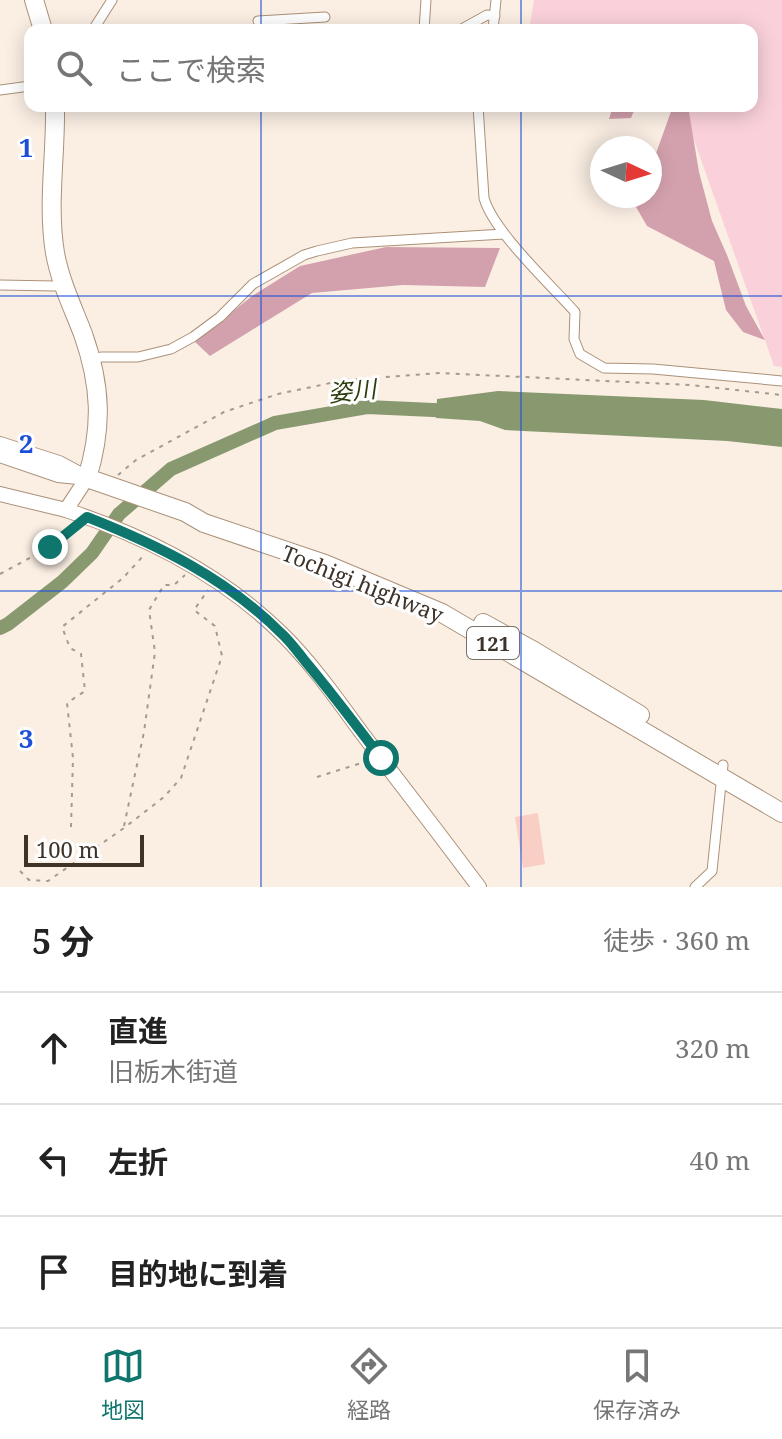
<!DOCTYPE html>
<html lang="ja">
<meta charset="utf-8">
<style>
:root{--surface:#fff;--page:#f6f6f6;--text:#222;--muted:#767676;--line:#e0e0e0;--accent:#0f766e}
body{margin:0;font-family:"Noto Serif","Noto Sans JP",serif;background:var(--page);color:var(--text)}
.compass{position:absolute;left:590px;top:136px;width:72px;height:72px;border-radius:50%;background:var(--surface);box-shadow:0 4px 20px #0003;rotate:94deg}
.scale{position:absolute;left:24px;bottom:20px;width:120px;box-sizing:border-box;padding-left:8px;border:4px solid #3e3329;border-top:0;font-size:22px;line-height:28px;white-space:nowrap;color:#3e3329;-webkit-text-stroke:6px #fefefe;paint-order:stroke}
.stop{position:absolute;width:24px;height:24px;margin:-18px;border:6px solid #0f766e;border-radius:50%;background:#fff}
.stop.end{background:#0f766e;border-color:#fff;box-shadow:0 2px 8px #0008}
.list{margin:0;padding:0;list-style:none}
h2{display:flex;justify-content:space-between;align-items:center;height:104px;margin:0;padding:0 32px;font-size:34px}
h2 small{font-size:26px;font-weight:400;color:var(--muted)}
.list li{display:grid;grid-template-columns:52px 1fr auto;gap:24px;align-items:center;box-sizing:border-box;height:112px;padding:0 32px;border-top:2px solid var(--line)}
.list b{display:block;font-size:30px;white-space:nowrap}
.list p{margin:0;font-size:26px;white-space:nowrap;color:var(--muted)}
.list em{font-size:26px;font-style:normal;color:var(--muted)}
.icon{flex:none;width:44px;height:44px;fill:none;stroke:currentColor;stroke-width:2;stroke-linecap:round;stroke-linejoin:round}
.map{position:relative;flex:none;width:782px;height:887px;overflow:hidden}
.search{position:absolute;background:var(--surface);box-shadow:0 4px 20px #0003;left:24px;right:24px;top:24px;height:88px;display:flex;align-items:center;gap:20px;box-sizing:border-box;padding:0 28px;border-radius:16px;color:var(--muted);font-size:30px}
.sheet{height:440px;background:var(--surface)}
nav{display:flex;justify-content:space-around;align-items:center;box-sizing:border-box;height:112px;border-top:2px solid var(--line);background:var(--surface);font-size:22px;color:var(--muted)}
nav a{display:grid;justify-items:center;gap:4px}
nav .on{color:var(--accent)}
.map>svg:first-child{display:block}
</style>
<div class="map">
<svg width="782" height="887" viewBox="0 0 782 887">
<rect width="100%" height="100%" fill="#fbefe4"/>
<polygon fill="#fad1db" points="534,0 782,0 782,367 774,366 682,106 752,106 752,30 550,30 530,24"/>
<g fill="#d3a1ad">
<polygon points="613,106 636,106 631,118 609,119"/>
<polygon points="673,106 688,106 699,172 712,221 727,255 746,306 765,340 743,332 726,310 714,261 647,226 636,207 640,196 650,196 650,170"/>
<polygon points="386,247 500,248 485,287 403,285 312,293 210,356 195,342 252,296 300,266"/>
</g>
<polygon fill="#889970" points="498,391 704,400 782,409 782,447 727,441 505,430 480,421 436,418 437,399"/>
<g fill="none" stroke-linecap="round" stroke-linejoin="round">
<polyline stroke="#889970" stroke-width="14" points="0,628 8,624 62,582 92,553 119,514 171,469 275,423 367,407 455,411"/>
</g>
<polygon fill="#f9cfc5" points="538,813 545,864 523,868 515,817"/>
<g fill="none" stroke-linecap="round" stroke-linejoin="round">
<g stroke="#ab9178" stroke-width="11">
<g id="street">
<polyline points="258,21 325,17"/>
<polyline points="93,30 112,0"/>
<polyline points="424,30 426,0"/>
<polyline points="460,30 487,15 495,16"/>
<polyline points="493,30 496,0"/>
<polyline points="0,90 30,86"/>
<path d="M478,106L484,198C493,231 551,285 575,312L574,339L580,354L604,368L653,369L782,381"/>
<polyline points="0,285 55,286 63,281"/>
<polyline points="90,359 102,357 138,357 171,349 193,337 220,317 253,284 304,255 317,251 352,243 504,234"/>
<polyline points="695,887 712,871 723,765"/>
</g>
</g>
<g stroke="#ab9178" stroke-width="16">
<path id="secondary" d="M66,510C145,536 221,574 281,633C310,661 337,699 361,732C401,784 440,835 479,887"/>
</g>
<g stroke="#ab9178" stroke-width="16">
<g id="primary">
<polyline points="0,444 59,463 87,478"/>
<polyline points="0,455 58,475 78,477"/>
<polyline points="0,494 66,510 87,478"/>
</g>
</g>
<g stroke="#ab9178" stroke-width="20">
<g id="highway">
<polyline points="34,0 43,30"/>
<path d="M55,106C56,155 47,204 55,253C60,281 73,308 83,334C101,385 103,427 87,478L185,512L204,523L325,564L442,613L782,813"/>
<polyline points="483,623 534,651 640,715"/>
</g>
</g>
<g stroke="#a59a8f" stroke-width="2" stroke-dasharray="4 6" stroke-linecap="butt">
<polyline points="118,475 136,460 224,412 278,394 345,380 440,373 690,385 782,395"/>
<polyline points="0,574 50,547 76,526"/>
<polyline points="317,777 368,761"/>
<polyline points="124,826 144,732 155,652 149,610 164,585 174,585 185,575"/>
<polyline points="71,827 73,758 67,703 85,691 81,654 70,648 62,627 123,578 145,554"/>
<polyline points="20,871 29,880 48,881 124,828 164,797 181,778 222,656 215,626 194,610 208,590"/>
</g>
<use href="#street" stroke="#fff" stroke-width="9"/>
<use href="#secondary" stroke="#fff" stroke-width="14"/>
<use href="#primary" stroke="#fff" stroke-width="14"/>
<use href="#highway" stroke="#fff" stroke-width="18"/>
</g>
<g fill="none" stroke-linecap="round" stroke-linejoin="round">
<path stroke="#0f766e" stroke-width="10" d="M50,547L87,517C158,545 226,578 281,633C290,641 297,651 305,661C331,692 356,725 381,758"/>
</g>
<path fill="none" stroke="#1d4ed8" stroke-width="2" stroke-opacity="0.55" d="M261,0V30M521,0V30M261,106V887M521,106V887M0,296H782M0,591H782"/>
<g text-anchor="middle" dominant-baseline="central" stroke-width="6" stroke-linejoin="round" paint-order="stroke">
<rect fill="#fefefe" stroke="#787069" stroke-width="2" x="467" y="627" width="52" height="32" rx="6"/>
<g font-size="20" font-weight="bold" fill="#3e3329">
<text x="493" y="643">121</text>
</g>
<g font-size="22" fill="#3e3329" stroke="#fefefe">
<text transform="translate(363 583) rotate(22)">Tochigi highway</text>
</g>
<g font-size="24" font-style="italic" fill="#2d3d0d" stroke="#fefefe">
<text transform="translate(352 390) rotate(-6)">姿川</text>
</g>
</g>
<g font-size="26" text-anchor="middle" font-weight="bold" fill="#1d4ed8" stroke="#fefefe" stroke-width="6" stroke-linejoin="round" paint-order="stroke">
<text x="26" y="157">1</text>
<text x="26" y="453">2</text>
<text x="26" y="748">3</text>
</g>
</svg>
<svg class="compass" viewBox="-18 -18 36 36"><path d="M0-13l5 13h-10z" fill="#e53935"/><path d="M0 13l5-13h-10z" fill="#767676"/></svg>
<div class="scale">100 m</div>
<div class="stop" style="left:381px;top:758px"></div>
<div class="stop end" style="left:50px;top:547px"></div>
<div class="search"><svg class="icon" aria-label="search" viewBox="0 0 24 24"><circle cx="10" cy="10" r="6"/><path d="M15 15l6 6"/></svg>ここで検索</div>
</div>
<section class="sheet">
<h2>5 分<small>徒歩 · 360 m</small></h2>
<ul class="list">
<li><svg class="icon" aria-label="ahead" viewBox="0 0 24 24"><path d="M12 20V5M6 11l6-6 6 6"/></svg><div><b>直進</b><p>旧栃木街道</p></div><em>320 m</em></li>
<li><svg class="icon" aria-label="left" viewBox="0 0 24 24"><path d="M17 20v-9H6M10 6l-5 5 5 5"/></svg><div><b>左折</b></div><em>40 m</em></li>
<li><svg class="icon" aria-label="arrive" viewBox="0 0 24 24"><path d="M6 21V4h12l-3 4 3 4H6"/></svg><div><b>目的地に到着</b></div></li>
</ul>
</section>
<nav>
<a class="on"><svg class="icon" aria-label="map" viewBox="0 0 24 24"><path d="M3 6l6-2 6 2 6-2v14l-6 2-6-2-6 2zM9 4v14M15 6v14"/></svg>地図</a>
<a><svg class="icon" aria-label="directions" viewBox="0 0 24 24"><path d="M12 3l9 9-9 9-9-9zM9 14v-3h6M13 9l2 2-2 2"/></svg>経路</a>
<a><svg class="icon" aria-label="saved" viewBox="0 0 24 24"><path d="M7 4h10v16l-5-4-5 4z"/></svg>保存済み</a>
</nav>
